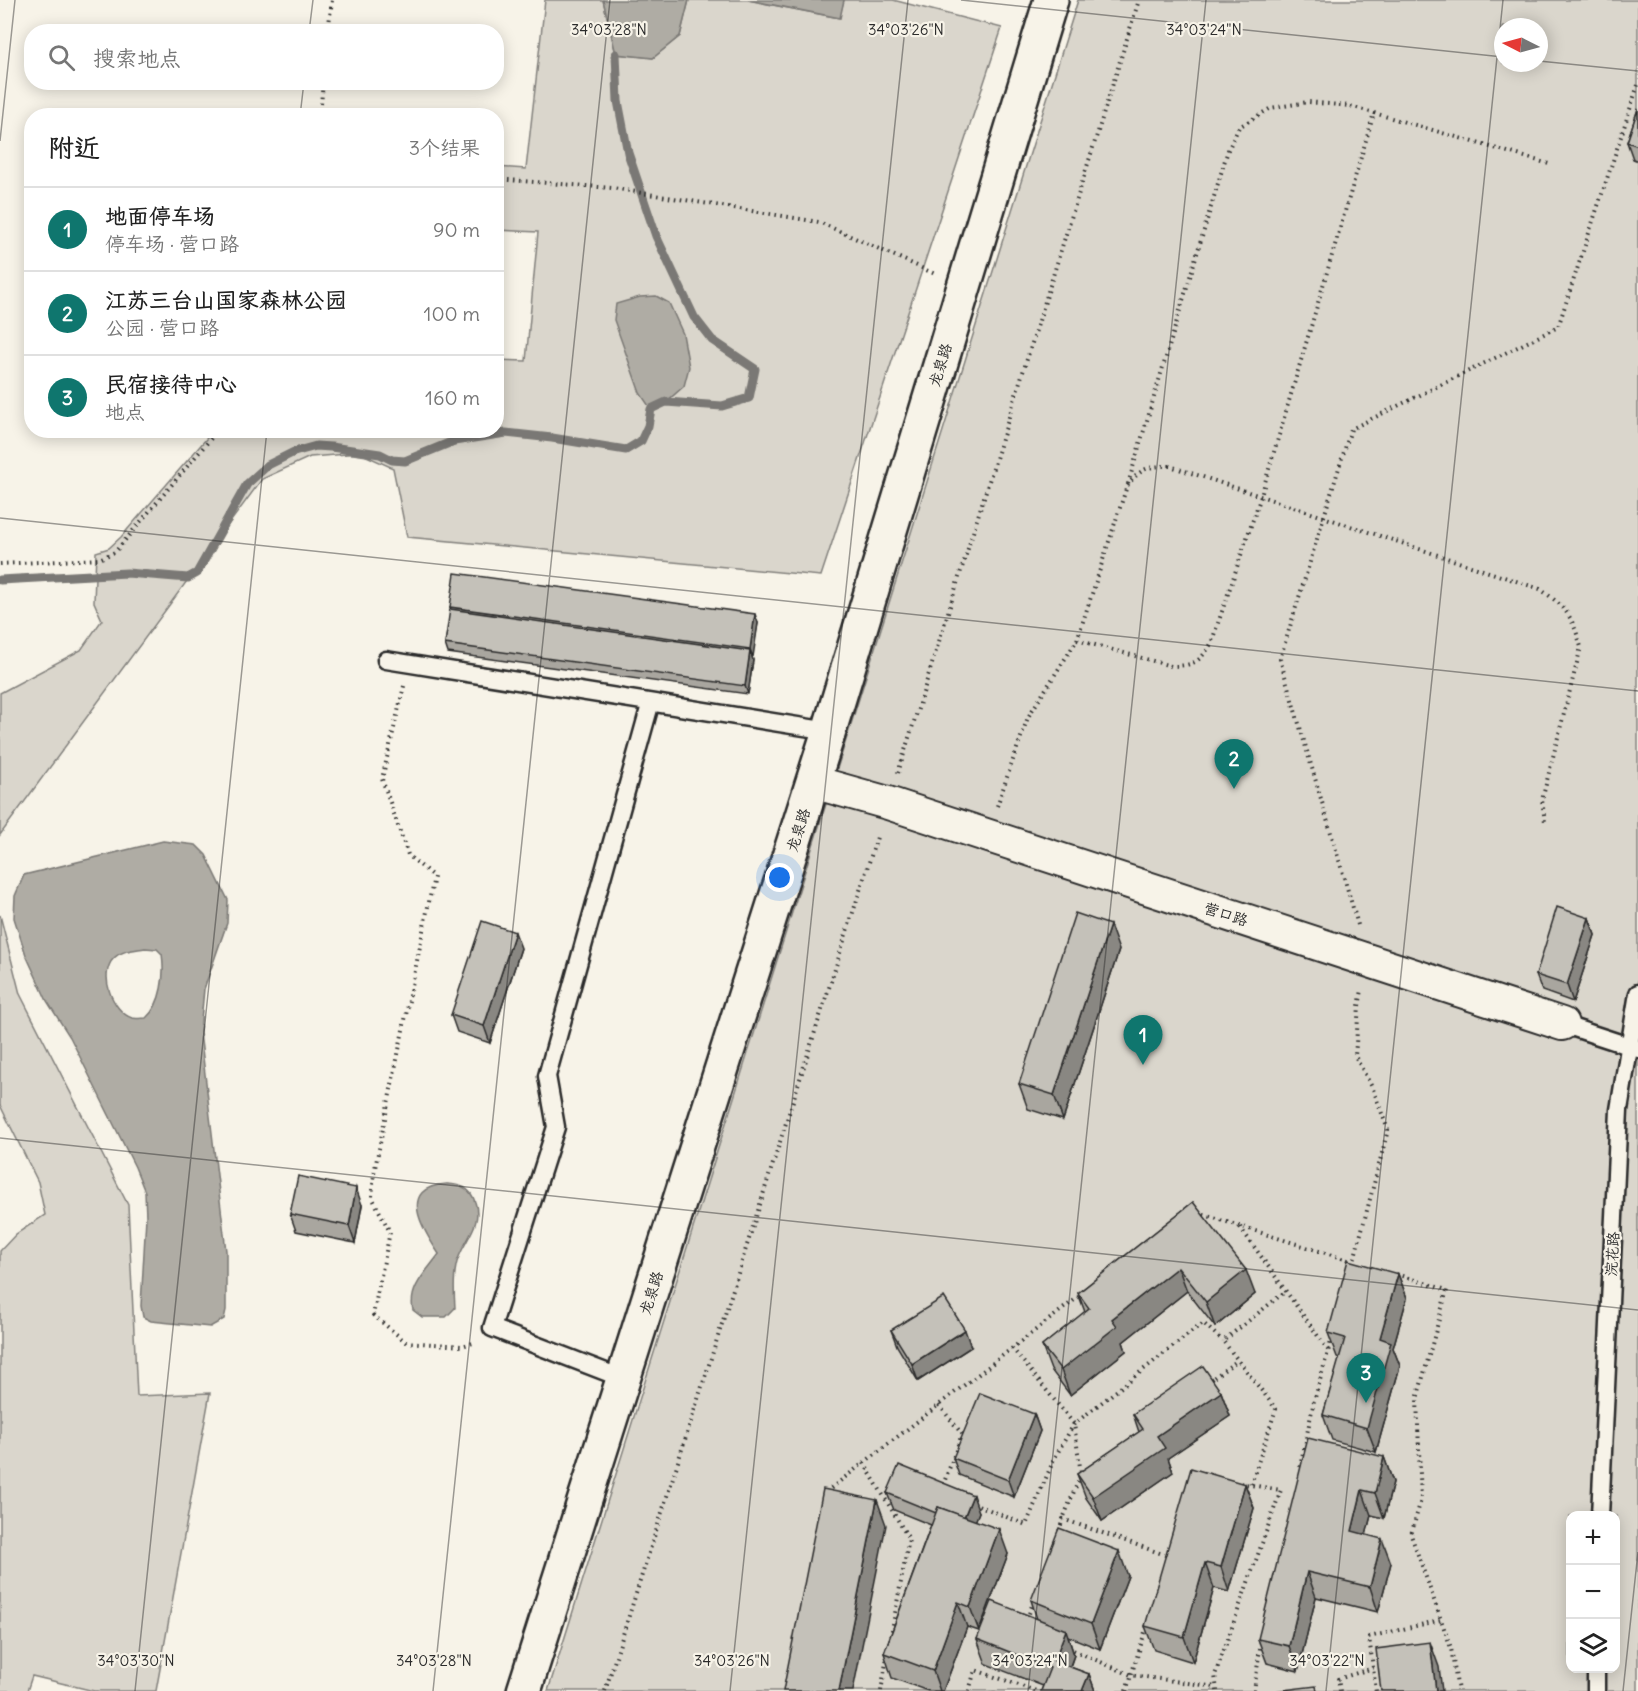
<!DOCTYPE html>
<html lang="zh">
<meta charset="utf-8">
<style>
:root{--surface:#fff;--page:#f2f2f2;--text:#222;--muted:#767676;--line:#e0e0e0;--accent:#0f766e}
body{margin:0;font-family:Delius,"LXGW WenKai TC",sans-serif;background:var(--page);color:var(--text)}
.controls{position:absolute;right:18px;bottom:18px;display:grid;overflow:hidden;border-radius:12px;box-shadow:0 3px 15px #0003}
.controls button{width:54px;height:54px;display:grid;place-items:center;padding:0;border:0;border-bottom:2px solid var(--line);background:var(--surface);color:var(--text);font:30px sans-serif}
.compass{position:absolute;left:1494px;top:18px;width:54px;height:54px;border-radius:50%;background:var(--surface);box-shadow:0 3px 15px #0003;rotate:276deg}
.you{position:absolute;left:780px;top:878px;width:21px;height:21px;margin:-15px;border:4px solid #fff;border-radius:50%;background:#1a73e8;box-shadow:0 0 0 9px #1a73e833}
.badge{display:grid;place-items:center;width:39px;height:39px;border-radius:50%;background:var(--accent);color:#fff;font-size:20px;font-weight:700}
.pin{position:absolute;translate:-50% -50px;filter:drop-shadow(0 2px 3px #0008)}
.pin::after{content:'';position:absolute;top:32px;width:21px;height:18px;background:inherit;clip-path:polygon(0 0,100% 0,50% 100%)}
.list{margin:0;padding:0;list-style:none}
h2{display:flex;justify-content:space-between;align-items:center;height:78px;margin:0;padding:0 24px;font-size:26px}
h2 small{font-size:20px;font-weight:400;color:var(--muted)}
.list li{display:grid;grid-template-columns:39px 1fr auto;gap:18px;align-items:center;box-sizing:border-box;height:84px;padding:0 24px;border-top:2px solid var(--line)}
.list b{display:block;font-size:22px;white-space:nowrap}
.list p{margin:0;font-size:20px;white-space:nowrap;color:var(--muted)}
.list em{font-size:20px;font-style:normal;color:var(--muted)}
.icon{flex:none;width:33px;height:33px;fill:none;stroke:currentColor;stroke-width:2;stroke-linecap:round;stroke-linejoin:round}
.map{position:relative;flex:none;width:1638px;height:1691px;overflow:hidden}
.search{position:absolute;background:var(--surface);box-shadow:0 3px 15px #0003;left:24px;top:24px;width:480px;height:66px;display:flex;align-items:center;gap:15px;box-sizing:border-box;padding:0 21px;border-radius:24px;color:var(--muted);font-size:22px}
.panel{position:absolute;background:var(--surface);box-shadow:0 3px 15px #0003;left:24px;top:108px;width:480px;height:330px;border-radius:24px}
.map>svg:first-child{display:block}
</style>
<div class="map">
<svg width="1638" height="1691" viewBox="0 0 1638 1691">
<rect width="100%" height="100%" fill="#f7f3e8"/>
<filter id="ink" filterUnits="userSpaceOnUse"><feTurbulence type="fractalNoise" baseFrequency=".0167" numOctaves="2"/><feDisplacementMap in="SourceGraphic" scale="12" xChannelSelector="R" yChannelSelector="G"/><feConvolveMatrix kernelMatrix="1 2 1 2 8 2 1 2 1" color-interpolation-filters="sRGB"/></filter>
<g filter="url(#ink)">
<g fill="#dad6cc" stroke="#82807c" stroke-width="1.5" fill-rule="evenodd">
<polygon points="545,0 603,0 616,54 653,58 680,36 689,0 748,0 839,18 844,0 893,0 1002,28 821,576 407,537 393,468 360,453 310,457 262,479 0,835 0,693 81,650 102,620 94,602 96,552 109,548 121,537 213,431 496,430 497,360 526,361 538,232 497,230 497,167 526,169"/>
<path d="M1078,0H1638V1691H548ZM1503,27H1539V63H1503ZM1570,1516H1616V1668H1570Z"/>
<polygon points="0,915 20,994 128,1205 137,1396 210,1393 156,1691 94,1691 32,1676 27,1691 0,1691 0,1251 16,1234 45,1215 38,1182 0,1105"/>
</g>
<g fill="#afaca4" stroke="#7a7874" stroke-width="1.5" fill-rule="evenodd">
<polygon points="603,0 689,0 680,36 653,58 616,54"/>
<polygon points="748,0 844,0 840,18"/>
<polygon points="656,296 669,303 683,334 689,367 684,386 666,402 651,409 640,393 614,320 616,304 640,297"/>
<path d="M163,841L196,845L206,855L228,900L227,923L204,989L200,1032L226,1251V1310L224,1319L210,1327L151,1321L143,1317L141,1306L146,1217L145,1192L135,1167L70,1037L47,1001L26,955L14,918L15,896L24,875ZM145,948L157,949L162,954C165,974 162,1004 146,1018C142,1018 136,1019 132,1018C112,1011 98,974 114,958C122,950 134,950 145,948Z"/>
<path d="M447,1184C461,1185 470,1187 475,1202C484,1226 460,1244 456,1266C453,1280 454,1294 455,1308L446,1317H422L413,1310C408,1288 427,1271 439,1254C423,1230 396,1187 447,1184Z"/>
</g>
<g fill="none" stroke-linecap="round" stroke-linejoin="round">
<polyline stroke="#7a7874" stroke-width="9" points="0,580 127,573 188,578 197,573 247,484 268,465 294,452 316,446 331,447 380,454 392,460 405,461 454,441 506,433 552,438 626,450 641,441 648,426 651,409 666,402 722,406 749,398 755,369 712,340 694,317 656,236 628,153 618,101 616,54"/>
<g stroke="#2b2b2b" stroke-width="21">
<g id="lane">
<polyline points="386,660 829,731"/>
<polyline points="1562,1024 1638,1049"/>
<polyline points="624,1379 492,1328 556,1127 547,1076 650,705"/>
<polyline points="1600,1516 1619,1110 1638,993"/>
<polyline points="1596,1691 1596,1668"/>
</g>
</g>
<g stroke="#2b2b2b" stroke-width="36">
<polyline id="street" points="813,782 888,803 1562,1024"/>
</g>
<g stroke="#2b2b2b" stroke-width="38">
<polyline id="secondary" points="524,1691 829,731 1051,0"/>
</g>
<g stroke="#2b2b2b" stroke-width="4" stroke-dasharray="1.5 4.5" stroke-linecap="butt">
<polyline points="328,32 332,0"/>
<polyline points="320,116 323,82"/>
<polyline points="496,179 612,188 819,222 935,274"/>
<polyline points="1128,484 1228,150 1239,127 1271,108 1308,102 1350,106 1549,164"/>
<polyline points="0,564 99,559 115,552 218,430"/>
<path d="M1077,640L1171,666C1193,666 1200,662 1211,644L1261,496L1374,113"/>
<polyline points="404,686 382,779 408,855 434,877 374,1173 372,1197 390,1232 373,1315 406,1342 462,1346 473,1343"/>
<polyline points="898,773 1139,0"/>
<path d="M997,806L1028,717L1077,640L1127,486C1141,468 1148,466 1170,466L1540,589C1567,608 1572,616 1581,647L1542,800L1545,822"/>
<polyline points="1358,925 1280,659 1351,429 1558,327 1638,85"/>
<polyline points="1198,1213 1351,1261"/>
<polyline points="1240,1227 1328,1350"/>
<polyline points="1353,1264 1388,1130 1373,1089 1355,1056 1359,1006 1362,990"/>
<polyline points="1396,1274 1447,1290 1417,1399 1421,1500 1411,1535 1451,1648 1458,1691"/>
<polyline points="1012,1348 1074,1424 1081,1474 1063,1519"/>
<polyline points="1209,1381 1238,1360"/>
<polyline points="939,1405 962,1434 942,1488"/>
<polyline points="864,1463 909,1539 891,1635"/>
<polyline points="1300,1467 1314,1401 1332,1338"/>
<polyline points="1251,1484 1276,1409 1223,1341 1286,1291"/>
<polyline points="826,1492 1081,1295"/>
<polyline points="973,1503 1026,1525 1054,1459 1074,1424 1203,1323 1223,1341"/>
<polyline points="1059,1531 1063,1519 1168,1556"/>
<polyline points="1027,1619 1034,1600"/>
<polyline points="1068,1648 1131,1675 1217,1687"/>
<polyline points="605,1691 878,834"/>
<polyline points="881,1691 887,1657"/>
<polyline points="969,1691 975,1670 1036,1691"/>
<polyline points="1126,1691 1147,1626"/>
<polyline points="1217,1691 1215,1675 1281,1490 1239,1483"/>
<polyline points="1254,1691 1261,1641"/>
<polyline points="1340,1691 1338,1679 1373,1668"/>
<polyline points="1376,1691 1369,1637 1441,1620"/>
</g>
<use href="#lane" stroke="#f7f3e8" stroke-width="16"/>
<use href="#street" stroke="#f7f3e8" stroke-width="32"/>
<use href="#secondary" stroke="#f7f3e8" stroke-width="33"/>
</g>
<g fill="#a9a69f" stroke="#2b2b2b" stroke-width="1.5">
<polygon points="1638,109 1638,161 1633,159 1627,142"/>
<polygon points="450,607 758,623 752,657 753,660 748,694 448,653 445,644 451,610"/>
<polygon points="1589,918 1595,935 1573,1002 1542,991 1536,975"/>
<polygon points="521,948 490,1043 457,1032 451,1015"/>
<polygon points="1119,950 1063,1120 1028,1109 1019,1084"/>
<polygon points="1193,1202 1255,1294 1215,1327 1187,1291 1123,1342 1126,1351 1070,1395 1051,1370 1042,1346 1085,1312 1078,1293"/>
<polygon points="362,1205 355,1243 296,1231 290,1214"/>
<polygon points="1398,1274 1407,1298 1393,1348 1400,1366 1376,1452 1332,1440 1323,1415 1340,1358 1337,1357 1328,1333"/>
<polygon points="891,1330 971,1347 918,1381 897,1346"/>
<polygon points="1221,1392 1230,1416 1168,1458 1173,1472 1102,1521 1086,1498 1077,1474 1139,1432 1133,1414"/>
<polygon points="1034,1414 1040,1431 1014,1497 959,1475 953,1458"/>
<polygon points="1384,1457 1393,1482 1384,1518 1371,1515 1366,1535 1391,1563 1378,1612 1316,1597 1298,1671 1267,1663 1258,1639"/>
<polygon points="1245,1484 1254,1508 1229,1592 1214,1588 1193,1662 1154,1650 1145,1626"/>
<polygon points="887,1493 979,1512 975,1521 1008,1554 979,1631 967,1627 943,1691 928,1691 892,1678 884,1653 931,1525 894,1510"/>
<polygon points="1128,1576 1100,1649 1068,1636 1074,1655 1070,1667 1089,1674 1095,1691 1041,1691 1043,1686 986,1664 977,1639 1037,1619 1031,1600"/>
</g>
<g fill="#898782" stroke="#2b2b2b" stroke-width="1.5">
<polygon points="755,614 758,623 753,657 750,649"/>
<polygon points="750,651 753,660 748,694 745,686"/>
<polygon points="1589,918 1595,935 1573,1002 1567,985"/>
<polygon points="1110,925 1119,950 1063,1120 1054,1095"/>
<polygon points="515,932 521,948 490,1043 484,1026"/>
<polygon points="356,1188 362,1205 355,1243 349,1226"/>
<polygon points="1178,1267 1187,1291 1123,1342 1126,1351 1070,1395 1061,1370 1112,1319"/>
<polygon points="1246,1270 1255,1294 1215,1327 1206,1302"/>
<polygon points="1398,1274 1407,1298 1393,1348 1400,1366 1376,1452 1367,1428 1380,1338"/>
<polygon points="965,1330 971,1347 918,1381 912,1364"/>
<polygon points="1221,1392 1230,1416 1168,1458 1173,1472 1102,1521 1093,1497 1157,1436"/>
<polygon points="1034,1414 1040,1431 1014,1497 1008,1480"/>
<polygon points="1384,1457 1393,1482 1384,1518 1375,1493"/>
<polygon points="1245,1484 1254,1508 1229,1592 1221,1567"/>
<polygon points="1362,1490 1371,1515 1361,1556 1352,1531"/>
<polygon points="973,1495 979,1512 968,1540 962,1523"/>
<polygon points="877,1500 886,1525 853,1691 839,1691"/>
<polygon points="999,1529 1008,1554 979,1631 970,1607"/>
<polygon points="1382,1539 1391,1563 1378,1612 1370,1587"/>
<polygon points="1119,1551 1128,1576 1100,1649 1091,1624"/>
<polygon points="1205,1563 1214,1588 1193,1662 1184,1637"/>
<polygon points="1307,1572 1316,1597 1298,1671 1289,1646"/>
<polygon points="958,1602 967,1627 943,1691 940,1691 933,1671"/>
<polygon points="1066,1630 1074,1655 1063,1685 1054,1661"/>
<polygon points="1430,1642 1439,1667 1442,1691 1436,1691"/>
<polygon points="1089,1674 1095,1691 1082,1691"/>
</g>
<g fill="#c4c1b9" stroke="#2b2b2b" stroke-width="1.5">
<polygon points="1638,109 1638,146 1627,142"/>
<polygon points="455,573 755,614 750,649 450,607"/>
<polygon points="450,609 750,651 745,686 445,644"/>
<polygon points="1557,907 1589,918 1567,985 1536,975"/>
<polygon points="1075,913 1110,925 1054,1095 1019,1084"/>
<polygon points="482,921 515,932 484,1026 451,1015"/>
<polygon points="298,1176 356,1188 349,1226 290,1214"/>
<polygon points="1193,1202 1246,1270 1206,1302 1178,1267 1112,1319 1117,1326 1061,1370 1042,1346 1089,1308 1078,1293"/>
<polygon points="1348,1260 1398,1274 1380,1338 1391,1342 1367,1428 1323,1415 1345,1338 1328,1333"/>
<polygon points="944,1297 965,1330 912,1364 891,1330"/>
<polygon points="1203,1366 1221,1392 1157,1436 1165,1448 1093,1497 1077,1474 1143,1429 1133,1414"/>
<polygon points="980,1393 1034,1414 1008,1480 953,1458"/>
<polygon points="1308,1438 1384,1457 1375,1493 1362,1490 1352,1531 1382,1539 1370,1587 1307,1572 1289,1646 1258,1639"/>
<polygon points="899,1465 973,1495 964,1517 938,1507 936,1513 887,1493"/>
<polygon points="1191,1468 1245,1484 1221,1567 1205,1563 1184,1637 1145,1626"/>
<polygon points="823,1489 877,1500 839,1691 783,1691"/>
<polygon points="938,1507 999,1529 970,1607 958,1602 933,1671 884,1653"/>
<polygon points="1059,1528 1119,1551 1091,1624 1031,1600"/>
<polygon points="992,1601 1066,1630 1054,1661 1089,1674 1082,1691 1041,1691 1050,1668 977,1639"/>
<polygon points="1430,1642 1436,1691 1381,1691 1376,1649"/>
<polygon points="1316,1686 1317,1691 1274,1691"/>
</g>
</g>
<path fill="none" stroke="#2b2b2b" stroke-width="1.5" stroke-opacity="0.45" d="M961,0L1503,57M309,32L313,0M1539,61L1638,71M300,116L304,82M0,141L15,0M0,518L1638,691M0,1138L1638,1310M135,1691L267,430M433,1691L610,0M730,1691L908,0M1028,1691L1206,0M1326,1691L1503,0M1623,1691L1638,1552"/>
<g text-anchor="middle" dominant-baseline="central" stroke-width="4.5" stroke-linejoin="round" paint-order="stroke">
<g font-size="15" fill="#2b2b2b" stroke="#f7f3e8">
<text transform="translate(940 365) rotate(-73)">龙泉路</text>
<text transform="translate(798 830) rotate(-72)">龙泉路</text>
<text transform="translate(1226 914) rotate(18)">营口路</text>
<text transform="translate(1612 1254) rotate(-87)">浣花路</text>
<text transform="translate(651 1293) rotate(-72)">龙泉路</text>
</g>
</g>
<g font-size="15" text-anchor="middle" fill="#2b2b2b" stroke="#f7f3e8" stroke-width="4.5" stroke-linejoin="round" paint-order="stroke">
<text x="609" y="35">34°03'28"N</text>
<text x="906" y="35">34°03'26"N</text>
<text x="1204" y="35">34°03'24"N</text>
<text x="136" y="1666">34°03'30"N</text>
<text x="434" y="1666">34°03'28"N</text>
<text x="732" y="1666">34°03'26"N</text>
<text x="1030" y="1666">34°03'24"N</text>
<text x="1327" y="1666">34°03'22"N</text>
</g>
</svg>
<div class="controls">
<button>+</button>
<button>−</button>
<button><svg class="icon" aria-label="layers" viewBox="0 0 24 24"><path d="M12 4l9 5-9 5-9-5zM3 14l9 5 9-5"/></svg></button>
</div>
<svg class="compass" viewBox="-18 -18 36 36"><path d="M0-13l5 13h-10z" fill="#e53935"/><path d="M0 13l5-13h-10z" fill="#767676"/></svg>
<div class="you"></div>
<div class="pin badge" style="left:1143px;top:1065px">1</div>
<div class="pin badge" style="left:1234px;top:789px">2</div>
<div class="pin badge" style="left:1366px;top:1403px">3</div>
<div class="search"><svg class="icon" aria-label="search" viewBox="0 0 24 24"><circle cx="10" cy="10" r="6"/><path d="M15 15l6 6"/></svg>搜索地点</div>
<section class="panel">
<h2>附近<small>3个结果</small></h2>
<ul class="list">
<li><span class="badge">1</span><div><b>地面停车场</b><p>停车场 · 营口路</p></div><em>90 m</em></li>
<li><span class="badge">2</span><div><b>江苏三台山国家森林公园</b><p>公园 · 营口路</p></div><em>100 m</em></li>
<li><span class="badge">3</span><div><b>民宿接待中心</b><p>地点</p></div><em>160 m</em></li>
</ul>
</section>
</div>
